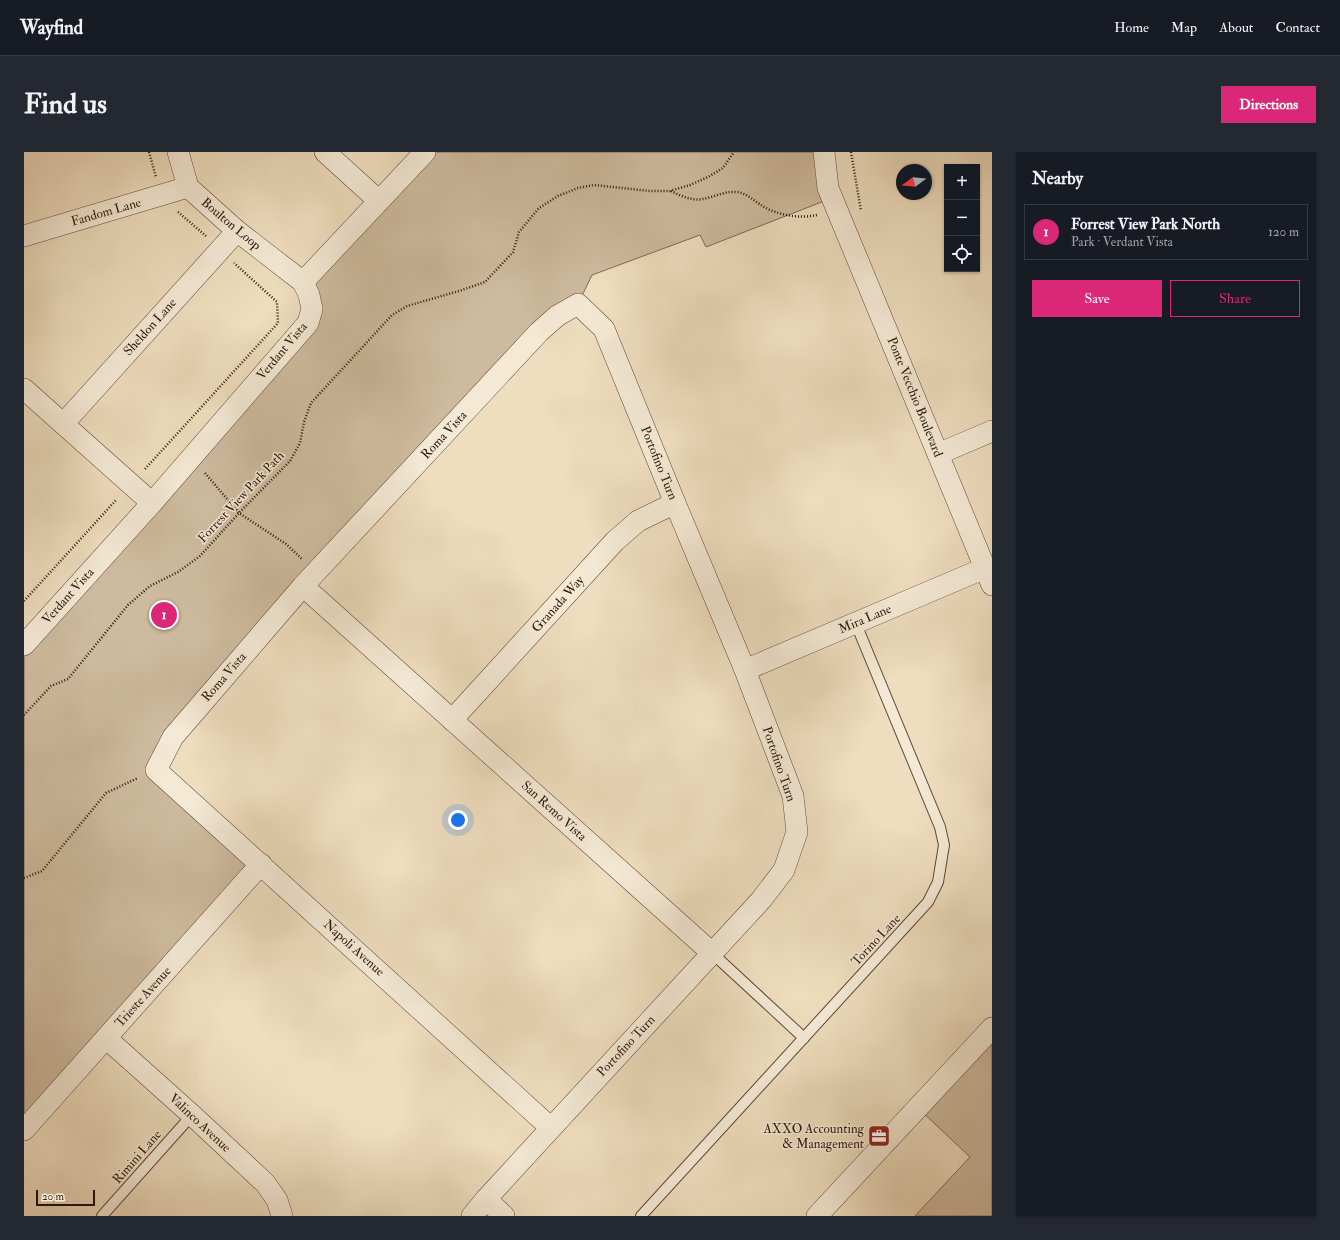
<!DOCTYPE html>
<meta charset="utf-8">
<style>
:root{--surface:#171b24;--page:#242831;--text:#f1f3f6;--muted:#9ea1a6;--line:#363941;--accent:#db2777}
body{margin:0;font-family:"IM FELL Double Pica",serif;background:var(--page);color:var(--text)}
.controls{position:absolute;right:12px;top:12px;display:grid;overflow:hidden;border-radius:0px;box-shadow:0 1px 3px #0004}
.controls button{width:36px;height:36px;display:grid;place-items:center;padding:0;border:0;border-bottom:1px solid var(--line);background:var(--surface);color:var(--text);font:20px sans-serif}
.compass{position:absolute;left:872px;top:12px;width:36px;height:36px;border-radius:50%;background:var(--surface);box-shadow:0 1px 3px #0004;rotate:254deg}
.scale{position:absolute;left:12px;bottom:10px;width:59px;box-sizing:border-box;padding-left:4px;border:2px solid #2f170a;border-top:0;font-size:11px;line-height:14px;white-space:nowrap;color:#2f170a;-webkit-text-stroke:3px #f4e9d5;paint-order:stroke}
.you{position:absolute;left:434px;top:668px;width:14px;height:14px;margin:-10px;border:3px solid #fff;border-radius:50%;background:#1a73e8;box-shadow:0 0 0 6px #1a73e833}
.badge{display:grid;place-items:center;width:26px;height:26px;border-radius:50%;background:var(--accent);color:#fff;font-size:13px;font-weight:700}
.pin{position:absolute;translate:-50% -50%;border:2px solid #fff;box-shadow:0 1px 4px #0006}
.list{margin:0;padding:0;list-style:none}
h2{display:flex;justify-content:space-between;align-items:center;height:52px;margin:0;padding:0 16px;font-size:17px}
h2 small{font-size:13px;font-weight:400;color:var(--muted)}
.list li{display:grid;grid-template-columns:26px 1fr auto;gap:12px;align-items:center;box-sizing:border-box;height:56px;margin:0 8px 8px;padding:0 8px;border:1px solid var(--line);border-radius:0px}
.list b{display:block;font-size:15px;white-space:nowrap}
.list p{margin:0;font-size:13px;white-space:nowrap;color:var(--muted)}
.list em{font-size:13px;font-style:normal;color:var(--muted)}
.actions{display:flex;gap:8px;padding:12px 16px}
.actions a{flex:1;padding:9px 0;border:1px solid var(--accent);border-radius:0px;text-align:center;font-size:14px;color:var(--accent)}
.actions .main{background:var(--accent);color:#fff}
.icon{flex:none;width:22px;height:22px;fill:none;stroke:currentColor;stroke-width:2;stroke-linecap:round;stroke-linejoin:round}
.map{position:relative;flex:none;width:968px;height:1064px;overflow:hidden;border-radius:0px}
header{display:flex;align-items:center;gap:24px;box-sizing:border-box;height:56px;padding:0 20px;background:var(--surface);border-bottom:1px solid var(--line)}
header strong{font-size:19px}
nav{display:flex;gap:22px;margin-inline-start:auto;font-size:14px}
.intro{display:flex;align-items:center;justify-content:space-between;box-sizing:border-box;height:96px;padding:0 24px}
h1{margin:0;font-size:28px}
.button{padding:10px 18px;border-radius:0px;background:var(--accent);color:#fff;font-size:14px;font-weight:700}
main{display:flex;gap:24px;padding:0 24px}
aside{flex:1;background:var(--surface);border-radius:0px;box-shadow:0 1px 3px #0004}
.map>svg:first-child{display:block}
</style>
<header>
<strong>Wayfind</strong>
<nav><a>Home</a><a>Map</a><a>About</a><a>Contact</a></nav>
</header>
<div class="intro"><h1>Find us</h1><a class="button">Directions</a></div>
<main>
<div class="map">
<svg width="968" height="1064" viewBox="0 0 968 1064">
<rect width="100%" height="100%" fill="#eeddbe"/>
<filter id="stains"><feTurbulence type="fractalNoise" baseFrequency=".005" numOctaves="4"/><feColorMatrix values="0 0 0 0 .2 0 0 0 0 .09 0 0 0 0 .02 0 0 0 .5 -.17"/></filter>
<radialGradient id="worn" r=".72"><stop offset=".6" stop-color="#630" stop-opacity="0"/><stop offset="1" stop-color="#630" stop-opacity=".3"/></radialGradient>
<g fill="#cebb9f" stroke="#7e6954">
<polygon points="405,0 800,0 808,46 682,95 676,83 568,123 554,152 515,180 132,618 237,712 0,978 0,493 284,171 279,130"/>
<polygon points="968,876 968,1064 891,1064 946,1005 893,955"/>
</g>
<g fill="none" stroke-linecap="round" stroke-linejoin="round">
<g stroke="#5f4837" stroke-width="12">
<g id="service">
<polyline points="688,801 780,886"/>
<polyline points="78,1064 168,963"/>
<polyline points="617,1064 904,750 914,730 920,693 916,675 832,472"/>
</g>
</g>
<g stroke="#5f4837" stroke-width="22">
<g id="minor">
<polyline points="301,0 355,49"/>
<polyline points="800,0 804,36 968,433"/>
<polyline points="0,84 164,35"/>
<polyline points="279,130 401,0"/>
<polyline points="0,237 128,351"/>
<polyline points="40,271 213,79"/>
<polyline points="914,302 968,279"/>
<polyline points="279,434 688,801"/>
<polyline points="0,493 128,351 284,171 288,157 285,143 279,130 213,79 164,35 154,0"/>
<polyline points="721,518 961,416"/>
<polyline points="428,568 591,389 614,369 651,351"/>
<polyline points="82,886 168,963 241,1031 253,1048 258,1064"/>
<polyline points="0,978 237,712"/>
<polyline points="462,1047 480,1064"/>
<polyline points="448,1064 462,1047 737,748 760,718 773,680 769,644 721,518 651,351 580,177 554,152 533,164 515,180 279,434 149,585 132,618 527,976"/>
<polyline points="793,1064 968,876"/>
</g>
</g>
<g stroke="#2f170a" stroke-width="2.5" stroke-dasharray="1 2" stroke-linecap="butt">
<polyline points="125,0 132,25"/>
<polyline points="827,0 837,59"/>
<path d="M647,39C657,44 668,49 679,47C690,45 701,39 712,40C721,40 729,48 737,53C752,63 775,67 793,63"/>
<polyline points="154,60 182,84"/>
<polyline points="121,317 254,171 253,150 210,111"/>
<polyline points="181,321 215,361 262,392 278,407"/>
<polyline points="0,449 93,347"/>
<polyline points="0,563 27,534 44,527 104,453 126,434 154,420 176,404 215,361 266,309 276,291 280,270 287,251 368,163 383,154 435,139 461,130 489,100 495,80 515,56 534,44 554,36 570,33 626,39 646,39 666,33 684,25 699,16 710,0"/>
<polyline points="0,726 18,719 82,641 114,626"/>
</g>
<use href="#service" stroke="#f4e9d5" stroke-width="10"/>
<use href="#minor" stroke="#f4e9d5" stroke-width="21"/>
</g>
<defs>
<g id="office-square" transform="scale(1.15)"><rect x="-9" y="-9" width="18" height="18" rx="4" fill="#8f2418" stroke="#f4e9d5"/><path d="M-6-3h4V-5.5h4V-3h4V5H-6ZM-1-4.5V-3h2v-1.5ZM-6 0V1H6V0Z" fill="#fff"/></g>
</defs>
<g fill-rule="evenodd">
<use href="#office-square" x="855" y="984"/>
</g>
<g text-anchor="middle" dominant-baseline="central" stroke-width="3" stroke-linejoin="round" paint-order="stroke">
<g font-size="13" fill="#2f170a" stroke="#f4e9d5">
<text transform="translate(82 60) rotate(-16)">Fandom Lane</text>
<text transform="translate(207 72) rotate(40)">Boulton Loop</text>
<text transform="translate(126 175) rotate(-48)">Sheldon Lane</text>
<text transform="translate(258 199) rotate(-50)">Verdant Vista</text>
<text transform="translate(891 245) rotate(68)">Ponte Vecchio Boulevard</text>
<text transform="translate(420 283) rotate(-47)">Roma Vista</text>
<text transform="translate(635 311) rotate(68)">Portofino Turn</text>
<text transform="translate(217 345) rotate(-47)">Forrest View Park Path</text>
<text transform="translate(44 444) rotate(-48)">Verdant Vista</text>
<text transform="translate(534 452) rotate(-48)">Granada Way</text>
<text transform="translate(841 467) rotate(-23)">Mira Lane</text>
<text transform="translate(200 525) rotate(-49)">Roma Vista</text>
<text transform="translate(755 612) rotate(71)">Portofino Turn</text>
<text transform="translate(530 659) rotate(42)">San Remo Vista</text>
<text transform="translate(852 788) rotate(-47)">Torino Lane</text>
<text transform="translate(330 796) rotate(42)">Napoli Avenue</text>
<text transform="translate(119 845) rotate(-48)">Trieste Avenue</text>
<text transform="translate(602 894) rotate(-47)">Portofino Turn</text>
<text transform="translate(176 971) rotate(43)">Valinco Avenue</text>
<text transform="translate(113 1005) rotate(-49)">Rimini Lane</text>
</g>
<g font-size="13" fill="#2f170a" stroke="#f4e9d5" text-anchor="end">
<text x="840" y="977">AXXO Accounting<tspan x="840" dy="15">&amp; Management</tspan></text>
</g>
</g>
<rect width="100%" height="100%" filter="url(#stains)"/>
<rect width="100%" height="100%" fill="url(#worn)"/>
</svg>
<div class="controls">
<button>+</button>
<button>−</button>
<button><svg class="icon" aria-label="locate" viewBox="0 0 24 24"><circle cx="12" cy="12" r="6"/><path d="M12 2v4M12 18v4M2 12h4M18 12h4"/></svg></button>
</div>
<svg class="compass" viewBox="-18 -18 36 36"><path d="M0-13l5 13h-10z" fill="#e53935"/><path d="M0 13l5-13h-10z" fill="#9ea1a6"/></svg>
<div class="scale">20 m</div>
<div class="you"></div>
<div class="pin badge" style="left:140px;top:463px">1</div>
</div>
<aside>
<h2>Nearby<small></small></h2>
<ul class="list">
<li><span class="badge">1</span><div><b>Forrest View Park North</b><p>Park · Verdant Vista</p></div><em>120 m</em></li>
</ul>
<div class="actions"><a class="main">Save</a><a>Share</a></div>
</aside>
</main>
